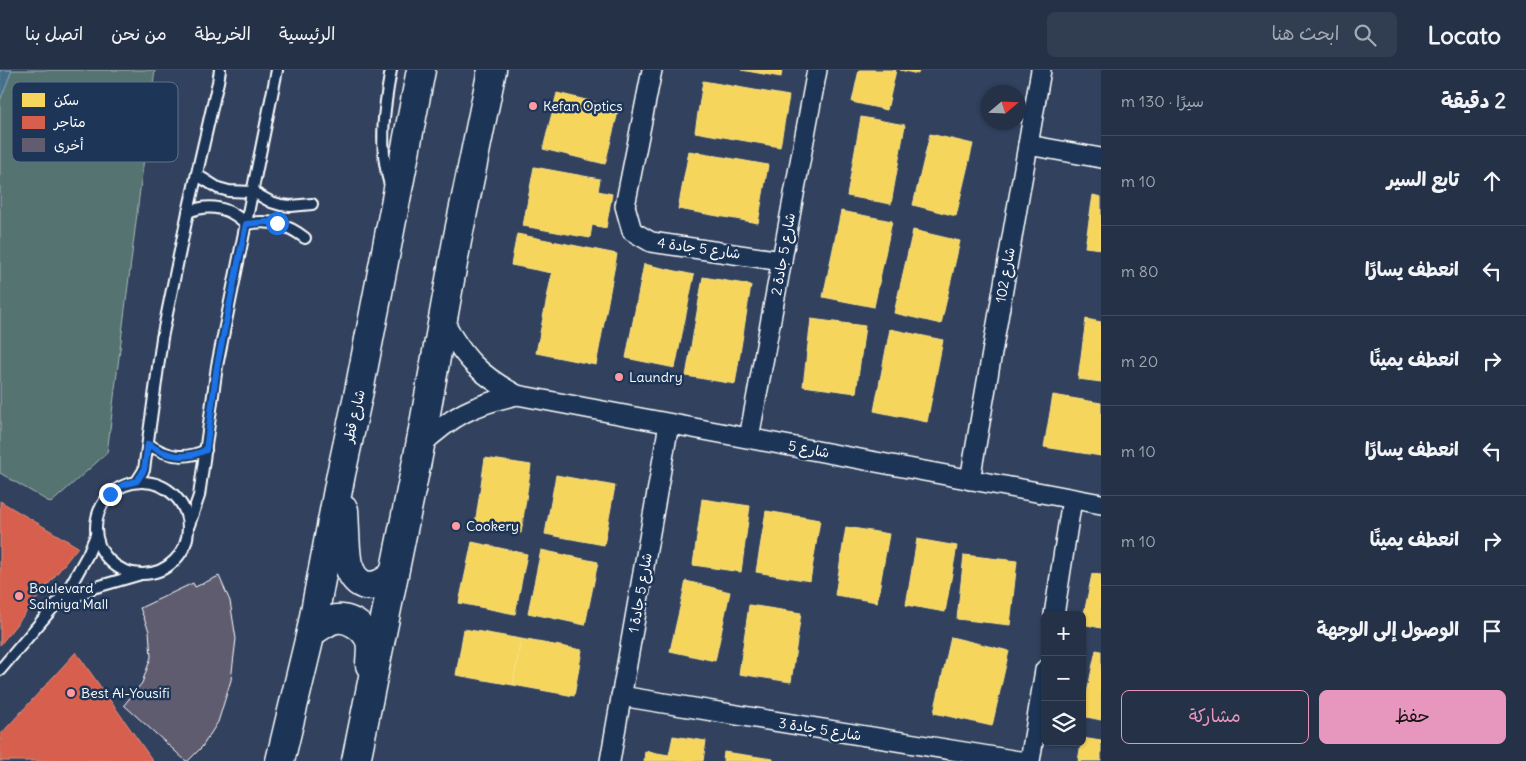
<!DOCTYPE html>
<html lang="ar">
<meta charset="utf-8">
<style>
:root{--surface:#253146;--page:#313d51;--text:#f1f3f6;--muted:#a3a9b3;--line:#424c5f;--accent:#e797bd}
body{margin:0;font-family:Delius,"Playpen Sans Arabic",sans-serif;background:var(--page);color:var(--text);direction:rtl}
.controls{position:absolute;right:15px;bottom:15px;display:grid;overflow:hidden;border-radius:8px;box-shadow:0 1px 4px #0004}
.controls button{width:45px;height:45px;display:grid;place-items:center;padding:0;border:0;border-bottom:1px solid var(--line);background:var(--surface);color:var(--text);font:25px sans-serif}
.compass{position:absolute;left:981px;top:15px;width:45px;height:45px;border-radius:50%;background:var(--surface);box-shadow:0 1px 4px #0004;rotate:71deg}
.stop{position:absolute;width:15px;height:15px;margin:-11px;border:4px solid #1a73e8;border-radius:50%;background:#fff}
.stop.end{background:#1a73e8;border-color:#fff;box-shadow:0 1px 5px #0008}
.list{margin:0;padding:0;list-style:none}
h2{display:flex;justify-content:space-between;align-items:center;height:65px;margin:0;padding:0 20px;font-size:21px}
h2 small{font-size:16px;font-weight:400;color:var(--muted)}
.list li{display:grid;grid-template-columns:32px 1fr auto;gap:15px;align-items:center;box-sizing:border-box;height:90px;padding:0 20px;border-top:1px solid var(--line)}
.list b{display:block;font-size:19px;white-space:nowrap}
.list em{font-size:16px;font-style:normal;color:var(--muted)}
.actions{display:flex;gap:10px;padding:15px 20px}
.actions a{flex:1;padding:11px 0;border:1px solid var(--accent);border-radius:8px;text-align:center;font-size:18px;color:var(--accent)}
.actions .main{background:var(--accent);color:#111}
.icon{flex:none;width:28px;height:28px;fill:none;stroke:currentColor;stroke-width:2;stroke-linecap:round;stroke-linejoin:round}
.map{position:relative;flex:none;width:1101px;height:691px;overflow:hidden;direction:ltr}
header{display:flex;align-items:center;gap:30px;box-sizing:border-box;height:70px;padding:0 25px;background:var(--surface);border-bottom:1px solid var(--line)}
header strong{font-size:24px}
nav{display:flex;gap:28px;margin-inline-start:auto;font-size:18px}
.search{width:350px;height:45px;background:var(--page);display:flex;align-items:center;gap:12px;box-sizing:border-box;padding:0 18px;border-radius:8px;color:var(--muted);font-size:19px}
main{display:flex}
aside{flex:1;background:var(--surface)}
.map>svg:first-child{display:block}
</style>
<header>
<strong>Locato</strong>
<div class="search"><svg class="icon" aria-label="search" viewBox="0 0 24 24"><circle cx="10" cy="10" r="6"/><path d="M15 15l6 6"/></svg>ابحث هنا</div>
<nav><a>الرئيسية</a><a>الخريطة</a><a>من نحن</a><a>اتصل بنا</a></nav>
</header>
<main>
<aside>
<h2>2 دقيقة<small>سيرًا · 130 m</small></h2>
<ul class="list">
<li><svg class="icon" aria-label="ahead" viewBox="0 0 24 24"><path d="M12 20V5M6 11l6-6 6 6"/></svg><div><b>تابع السير</b></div><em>10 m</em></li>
<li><svg class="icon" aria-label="left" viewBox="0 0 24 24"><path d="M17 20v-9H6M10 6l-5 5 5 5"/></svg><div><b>انعطف يسارًا</b></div><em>80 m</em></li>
<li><svg class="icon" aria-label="right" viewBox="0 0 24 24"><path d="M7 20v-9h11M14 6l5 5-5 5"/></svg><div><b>انعطف يمينًا</b></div><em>20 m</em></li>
<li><svg class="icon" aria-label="left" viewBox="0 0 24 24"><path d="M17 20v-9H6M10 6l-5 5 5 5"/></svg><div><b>انعطف يسارًا</b></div><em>10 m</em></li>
<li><svg class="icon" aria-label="right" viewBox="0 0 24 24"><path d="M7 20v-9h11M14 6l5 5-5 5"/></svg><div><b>انعطف يمينًا</b></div><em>10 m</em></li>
<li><svg class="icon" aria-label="arrive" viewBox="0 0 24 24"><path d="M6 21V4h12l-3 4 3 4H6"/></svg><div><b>الوصول إلى الوجهة</b></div></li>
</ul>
<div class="actions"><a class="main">حفظ</a><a>مشاركة</a></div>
</aside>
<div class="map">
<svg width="1101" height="691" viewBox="0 0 1101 691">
<rect width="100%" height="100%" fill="#31415e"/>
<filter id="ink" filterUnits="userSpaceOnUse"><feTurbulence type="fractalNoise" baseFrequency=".02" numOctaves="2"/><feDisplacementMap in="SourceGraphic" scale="10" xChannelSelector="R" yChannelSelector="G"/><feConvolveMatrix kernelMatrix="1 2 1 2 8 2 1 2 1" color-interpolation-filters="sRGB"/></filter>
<g filter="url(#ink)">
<polygon fill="#557371" stroke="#aab9b8" points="0,0 155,0 107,383 51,433 0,403"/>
<polygon fill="#446f8b" stroke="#8fa9b9" points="0,0 12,0 0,31"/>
<g fill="#f6d55c" stroke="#f9e28d">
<polygon points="741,0 782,0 781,7"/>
<polygon points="859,0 896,0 887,40 852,32"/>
<polygon points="900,0 919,0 918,4"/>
<polygon points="703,11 789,26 780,77 695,62"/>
<polygon points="557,23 619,38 605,94 543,79"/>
<polygon points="861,47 905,55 891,134 847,126"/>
<polygon points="930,64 973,74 956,146 913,135"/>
<polygon points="689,81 768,95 758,153 678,139"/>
<polygon points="534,97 600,109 598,121 612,124 606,158 592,155 590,168 523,156"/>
<polygon points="1093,125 1101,127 1101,179 1085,177"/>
<polygon points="841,141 892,151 874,237 823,227"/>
<polygon points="913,160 960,171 941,254 894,243"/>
<polygon points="517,164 617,184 596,295 536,283 552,203 511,195"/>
<polygon points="644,194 694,205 675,298 626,288"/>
<polygon points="703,207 751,215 735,314 686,306"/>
<polygon points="811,249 865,256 856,323 803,316"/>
<polygon points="1086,249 1101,252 1101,312 1078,309"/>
<polygon points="890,259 943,270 927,352 874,341"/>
<polygon points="1053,325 1101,333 1101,386 1044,377"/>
<polygon points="485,388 531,395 521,463 475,455"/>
<polygon points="556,405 615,416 604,475 545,464"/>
<polygon points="702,429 750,436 741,502 693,495"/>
<polygon points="766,441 820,450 810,511 756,502"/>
<polygon points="846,457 889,464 877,532 835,525"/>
<polygon points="917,469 957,476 945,542 906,535"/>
<polygon points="472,472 527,484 515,544 459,533"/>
<polygon points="541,480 598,492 585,555 528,543"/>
<polygon points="964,485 1017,491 1010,555 957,549"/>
<polygon points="1092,504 1101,505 1101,558 1082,554"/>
<polygon points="686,511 730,522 715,591 670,581"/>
<polygon points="749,535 801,543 791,612 739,604"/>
<polygon points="464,559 521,569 513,615 456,605"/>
<polygon points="951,567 1009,581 992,656 934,643"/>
<polygon points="521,569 582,580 574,626 513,615"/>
<polygon points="1096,580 1101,581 1101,650 1082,646"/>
<polygon points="673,666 706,671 703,691 644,691 645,681 669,685"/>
<polygon points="1082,668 1101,671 1101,691 1078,691"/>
<polygon points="724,682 773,689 773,691 723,691"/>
</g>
<g fill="#d6604d" stroke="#e29082">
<polygon points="0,431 78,477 0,575"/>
<polygon points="76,582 153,691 0,691 0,665"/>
</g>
<polygon fill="#615c70" stroke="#fff" points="219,506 230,531 236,569 231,610 218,652 202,677 188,691 186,691 124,635 142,613 151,587 149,561 140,538 193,513 195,517"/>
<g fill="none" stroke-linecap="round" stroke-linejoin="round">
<g stroke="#fff" stroke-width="14">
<g id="service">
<polyline points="197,105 218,118 229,121 253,122 271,132 281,135 291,136 312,134"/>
<path d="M390,115C378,77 384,39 391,0"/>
<path d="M188,142C210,133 229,137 246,154C269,149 287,154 305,168"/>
<path d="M148,374C167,387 185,390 206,380"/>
<polyline points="137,411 144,400 162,268 188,142 218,12 220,0"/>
<circle cx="142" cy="458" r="46"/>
<polyline points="189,455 199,426 217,296 277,0"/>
<polyline points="60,534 93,518 138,505"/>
<polyline points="0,600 68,520 88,484 96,465"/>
</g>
</g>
<g stroke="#fff" stroke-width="22">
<g id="minor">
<polyline points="652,0 625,136 632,161 651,172 782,191"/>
<polyline points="1028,75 1101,88"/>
<path d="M442,249C464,288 478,304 517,325L1101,434"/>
<polyline points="749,368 817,0"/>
<path d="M420,376C453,345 473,335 517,325"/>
<polyline points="970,410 1041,0"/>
<polyline points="1054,545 1072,429"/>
<polyline points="621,626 1019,691"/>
<polyline points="610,691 669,354"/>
<polyline points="1030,691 1045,600"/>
</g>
</g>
<g stroke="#fff" stroke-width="31">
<g id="primary">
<path d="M344,440C345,454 345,482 348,494C356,520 374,521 392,506"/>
<path d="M311,562C318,558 325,553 332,550C347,545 365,557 370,571C372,578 370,587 370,595"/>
<polyline points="280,691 311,562 341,404 359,321 421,0"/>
<polyline points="356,691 420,376 457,171 492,0"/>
</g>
</g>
<use href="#service" stroke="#1d3557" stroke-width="10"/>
<use href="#minor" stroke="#1d3557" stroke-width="19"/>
<use href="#primary" stroke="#1d3557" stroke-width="28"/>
</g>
</g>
<g fill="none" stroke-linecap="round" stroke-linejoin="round" filter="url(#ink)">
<path stroke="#1a73e8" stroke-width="6" d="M110,424L123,415L137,411L144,400L148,374C167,387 185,390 206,380L217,296L246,154L267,152L277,153"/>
</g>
<g fill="#ff9aa2" stroke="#1d3557" stroke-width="2">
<circle cx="533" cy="36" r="5"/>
<circle cx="619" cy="307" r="5"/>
<circle cx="456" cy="456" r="5"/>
<circle cx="19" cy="526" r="5"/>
<circle cx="71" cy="623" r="5"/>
</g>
<g text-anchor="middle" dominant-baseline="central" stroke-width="5" stroke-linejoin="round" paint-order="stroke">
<g font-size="14" fill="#fff" stroke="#1d3557" text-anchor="start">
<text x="543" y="36">Kefan Optics</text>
<text x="629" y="307">Laundry</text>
<text x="466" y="456">Cookery</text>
<text x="29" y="518">Boulevard<tspan x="29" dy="16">Salmiya Mall</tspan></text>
<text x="81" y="623">Best Al-Yousifi</text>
</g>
<g font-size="14" fill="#fff" stroke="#1d3557">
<text transform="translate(699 178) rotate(8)">شارع 5 جادة 4</text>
<text transform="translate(783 184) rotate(-80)">شارع 5 جادة 2</text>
<text transform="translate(1005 205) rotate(-80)">شارع 102</text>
<text transform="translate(354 346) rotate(-77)">شارع قطر</text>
<text transform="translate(809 379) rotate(11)">شارع 5</text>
<text transform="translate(640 523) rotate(-80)">شارع 5 جادة 1</text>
<text transform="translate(820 659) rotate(9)">شارع 5 جادة 3</text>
</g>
</g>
<rect x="12" y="12" width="166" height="80" rx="8" fill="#1d3557" stroke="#617289" stroke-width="1"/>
<rect x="22" y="23" width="23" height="14" fill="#f6d55c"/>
<rect x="22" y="46" width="23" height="13" fill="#d6604d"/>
<rect x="22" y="68" width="23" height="14" fill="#615c70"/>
<g font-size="14" fill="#fff">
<text x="54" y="35">سكن</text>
<text x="54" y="57">متاجر</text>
<text x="54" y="80">أخرى</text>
</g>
</svg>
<div class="controls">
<button>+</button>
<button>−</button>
<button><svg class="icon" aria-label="layers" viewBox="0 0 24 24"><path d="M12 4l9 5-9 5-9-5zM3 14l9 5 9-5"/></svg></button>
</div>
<svg class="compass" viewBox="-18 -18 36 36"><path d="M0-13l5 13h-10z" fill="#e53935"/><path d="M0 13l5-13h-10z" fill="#a3a9b3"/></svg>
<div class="stop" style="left:277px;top:153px"></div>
<div class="stop end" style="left:110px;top:424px"></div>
</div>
</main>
